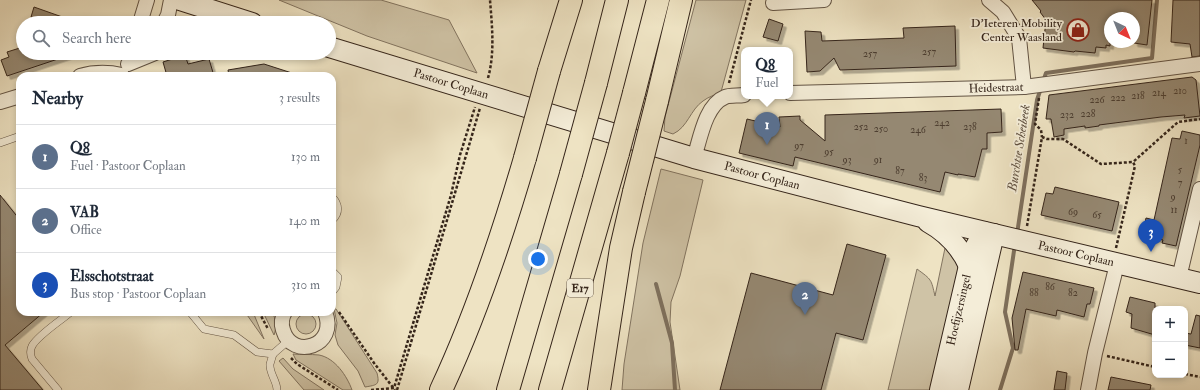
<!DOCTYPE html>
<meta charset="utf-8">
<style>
:root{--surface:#fff;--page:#f2f2f3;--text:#1f2937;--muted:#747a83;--line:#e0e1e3;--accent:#ea580c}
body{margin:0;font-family:"IM FELL Double Pica",serif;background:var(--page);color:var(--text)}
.controls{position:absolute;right:12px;bottom:12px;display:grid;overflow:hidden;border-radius:8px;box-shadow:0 2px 6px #0003}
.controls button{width:36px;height:36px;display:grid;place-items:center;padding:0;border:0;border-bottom:1px solid var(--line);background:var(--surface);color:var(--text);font:20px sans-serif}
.compass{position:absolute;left:1104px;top:12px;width:36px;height:36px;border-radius:50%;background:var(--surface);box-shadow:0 2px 6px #0003;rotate:137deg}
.you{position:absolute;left:538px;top:259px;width:14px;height:14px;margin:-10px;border:3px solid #fff;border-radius:50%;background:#1a73e8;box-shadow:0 0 0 6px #1a73e833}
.badge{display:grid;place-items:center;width:26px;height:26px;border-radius:50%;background:var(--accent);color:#fff;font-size:13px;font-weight:700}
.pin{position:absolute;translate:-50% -33px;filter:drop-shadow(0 1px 2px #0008)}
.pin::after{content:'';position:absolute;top:21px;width:14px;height:12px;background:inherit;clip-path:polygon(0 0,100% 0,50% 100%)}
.popup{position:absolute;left:741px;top:47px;width:52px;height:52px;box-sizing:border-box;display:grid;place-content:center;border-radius:8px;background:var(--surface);filter:drop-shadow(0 1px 3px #0005);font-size:13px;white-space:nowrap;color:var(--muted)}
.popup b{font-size:15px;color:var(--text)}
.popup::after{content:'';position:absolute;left:50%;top:100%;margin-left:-8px;border:8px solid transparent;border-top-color:var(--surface)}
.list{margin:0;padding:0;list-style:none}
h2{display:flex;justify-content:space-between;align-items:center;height:52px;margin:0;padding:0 16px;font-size:17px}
h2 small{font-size:13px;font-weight:400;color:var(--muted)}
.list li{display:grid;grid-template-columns:26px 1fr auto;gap:12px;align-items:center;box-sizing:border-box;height:64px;padding:0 16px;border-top:1px solid var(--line)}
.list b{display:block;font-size:15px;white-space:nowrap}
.list p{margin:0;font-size:13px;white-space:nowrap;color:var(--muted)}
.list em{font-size:13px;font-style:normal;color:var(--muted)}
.icon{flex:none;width:22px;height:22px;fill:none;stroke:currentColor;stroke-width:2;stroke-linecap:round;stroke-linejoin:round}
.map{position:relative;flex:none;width:1200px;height:390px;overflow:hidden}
.search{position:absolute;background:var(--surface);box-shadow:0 2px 6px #0003;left:16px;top:16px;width:320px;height:44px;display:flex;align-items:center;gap:10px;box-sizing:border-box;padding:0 14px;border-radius:22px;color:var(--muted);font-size:15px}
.panel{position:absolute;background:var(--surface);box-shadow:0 2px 6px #0003;left:16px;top:72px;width:320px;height:244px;border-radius:12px}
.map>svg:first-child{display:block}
</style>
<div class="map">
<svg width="1200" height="390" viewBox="0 0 1200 390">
<defs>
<filter id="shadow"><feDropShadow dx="3.5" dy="3.5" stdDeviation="0" flood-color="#0004"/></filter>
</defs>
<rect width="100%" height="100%" fill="#eee3c3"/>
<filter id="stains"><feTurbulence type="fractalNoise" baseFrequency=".005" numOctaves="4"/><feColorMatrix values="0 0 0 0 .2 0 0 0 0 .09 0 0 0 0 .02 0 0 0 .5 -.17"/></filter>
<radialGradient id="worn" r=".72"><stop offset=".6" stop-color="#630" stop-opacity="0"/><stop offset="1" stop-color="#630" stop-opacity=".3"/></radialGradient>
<g fill="#cfc3a6" stroke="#827460">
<polygon points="279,0 381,0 449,20 477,73 367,36"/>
<path d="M696,0H746L721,92C715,95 708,97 703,101C690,110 688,127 673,134L664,131L665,117Z"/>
<polygon points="661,169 703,180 680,276 671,302 670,322 680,390 622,390 624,364 643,243"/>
<path d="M945,248L961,264L933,390H888L917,269C932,280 931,279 935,296Z"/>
<path d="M334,309H336L377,373C380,385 377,385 365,387L358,371L338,345L335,335L337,323Z"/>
<polygon points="245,312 253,312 264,339"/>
<path d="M263,312H272C276,319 277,327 274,335Z"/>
<circle cx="306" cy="324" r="10"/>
<path d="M293,354C302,355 310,354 319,355C335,358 347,376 352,390H343L296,360Z"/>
<polygon points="283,358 293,369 324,390 304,390 279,361"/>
</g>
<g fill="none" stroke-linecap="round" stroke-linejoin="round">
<g stroke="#7e705d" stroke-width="4">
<polyline points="1017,234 1037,100 1046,73 1152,58 1157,0"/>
<polyline points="656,284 672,343 675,390"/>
<polyline points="1000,390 1013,348 1005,312 1015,244"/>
</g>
</g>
<g fill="#958872" stroke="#35251a" filter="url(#shadow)">
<polygon points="1032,0 1152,0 1147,45 1134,43 1134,18 1110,18 1110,46 1106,45 1106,48 1096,47 1095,53 1075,51 1074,52 1043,48 1046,20 1040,12 1041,11"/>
<polygon points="1173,0 1200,0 1200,56 1192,57 1190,44 1171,42"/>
<polygon points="34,7 68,19 67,23 50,23 31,17"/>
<polygon points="769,19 783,24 778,41 763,37"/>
<polygon points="955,26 956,66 840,70 834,58 820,71 807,72 805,31 821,32 822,41 904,38 903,28"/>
<polygon points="23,47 23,53 70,53 70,55 7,76 1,60 9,57 7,52"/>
<polygon points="185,55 188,64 209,59 214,76 167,76 163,62"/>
<polygon points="264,64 295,74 295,76 229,76 228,70"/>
<polygon points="1192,77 1196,80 1200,116 1184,118 1185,115 1161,117 1099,125 1099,126 1085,128 1085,126 1064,129 1064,135 1054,137 1051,119 1046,119 1049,95"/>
<polygon points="1001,109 1002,132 987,133 987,149 982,149 975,177 958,174 958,175 945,172 940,192 795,157 793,166 739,153 747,119 780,127 779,117 800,116 800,120 825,141 825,115"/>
<polygon points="1182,131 1200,135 1200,145 1176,246 1162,243 1163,240 1143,235 1143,233 1146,218 1154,220 1172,138 1180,139"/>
<polygon points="1055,187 1119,202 1112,231 1041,215 1046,193 1053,194"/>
<polygon points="0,195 20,220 20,312 44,312 5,345 43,390 0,390"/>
<polygon points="847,244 886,255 863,340 836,333 821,390 720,390 751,273 833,295"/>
<polygon points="1023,272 1094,288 1090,304 1087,304 1084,317 1057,310 1056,316 1026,309 1018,350 1015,350 1012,318"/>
<polygon points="1130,297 1155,303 1155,335 1131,328 1132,314 1126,312"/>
<polygon points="1196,315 1200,316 1200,348 1185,345 1185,333 1191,334"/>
<polygon points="1057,371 1067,373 1065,390 1054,390"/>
<polygon points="1111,377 1151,385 1150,390 1108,390"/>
</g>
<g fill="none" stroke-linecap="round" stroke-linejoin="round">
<g stroke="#635444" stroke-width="8">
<g id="lane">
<polyline points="0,143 20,136"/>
<path d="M332,197C339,204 340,213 332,220"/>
<polyline points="332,271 338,277 336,287 332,292"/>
<path d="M190,312L204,329L234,335L257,352L273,354C272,357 271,361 270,364C269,373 277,381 277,390"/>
<polyline points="273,354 289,340"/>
<path d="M58,390L32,359C30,354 30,350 32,346C37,336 61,320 71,312"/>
</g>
</g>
<g stroke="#635444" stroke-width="16">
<g id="street">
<polyline points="989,0 1003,12 1019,38 1024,87"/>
<polyline points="773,3 824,0"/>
<polyline points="140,23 147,0"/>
<polyline points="164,23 168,15 171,0"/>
<polyline points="128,64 155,53"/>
<path d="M80,76C94,72 108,72 122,75"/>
<polyline points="790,93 1024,87 1200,64"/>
<polyline points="0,102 20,96"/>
<path d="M694,158C700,140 705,105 725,97C730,95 738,96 744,95"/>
<polyline points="1179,278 1200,189"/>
<path d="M285,312C282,317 281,324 283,330C292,361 339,346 325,312"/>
<polyline points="1088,390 1095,353 1117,264"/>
</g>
</g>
<g stroke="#35251a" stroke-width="22">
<g id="secondary">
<polyline points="180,0 252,23"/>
<polyline points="329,47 694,158 918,216 1200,283"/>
<path d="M928,222C946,232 961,248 969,266"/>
<polyline points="940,390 972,253 984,232"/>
<polyline points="958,390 994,234"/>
</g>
</g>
<g stroke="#35251a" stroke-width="24">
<g id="highway">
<polyline points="549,71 571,0"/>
<polyline points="596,83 617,0"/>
<polyline points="634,93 658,0"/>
<polyline points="657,101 681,0"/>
<path d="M441,390C476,315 502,237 525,158"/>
<polyline points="508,390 571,174"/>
<polyline points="550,390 618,153"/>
<polyline points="599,390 621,248 634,192"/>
</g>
</g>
<g stroke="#35251a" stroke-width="2.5" stroke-dasharray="3 2" stroke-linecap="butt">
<path d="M488,78C495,53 492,26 490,0"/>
<polyline points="729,83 751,0"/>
<polyline points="1039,98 1035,124 1041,130 1042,137"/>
<polyline points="1027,226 1042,137 1047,139 1063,139 1101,164 1133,162"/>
<polyline points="1116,248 1135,166 1133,162 1178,122 1200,119"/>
<polyline points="259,312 268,329"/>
<polyline points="339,312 374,363 395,390"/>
<polyline points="1107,356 1155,367"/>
<polyline points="291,358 297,364 338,390"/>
<polyline points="1185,374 1200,377"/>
<polyline points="371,390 394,388 451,195 460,155 475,107"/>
<polyline points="397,390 480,108"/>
</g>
<use href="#lane" stroke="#f4edd8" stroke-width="7"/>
<use href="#street" stroke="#f4edd8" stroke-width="14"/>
<use href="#secondary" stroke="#f4edd8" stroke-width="20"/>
<use href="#highway" stroke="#eee3c3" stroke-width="22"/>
<g stroke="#35251a" stroke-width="24" stroke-linecap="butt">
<g id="highway-bridge">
<polyline points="618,153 634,93"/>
<polyline points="525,158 549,71"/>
<polyline points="571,174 596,83"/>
<polyline points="634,192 657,101"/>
</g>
</g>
<use href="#highway-bridge" stroke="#eee3c3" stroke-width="22"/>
</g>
<defs>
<g id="shop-ring" transform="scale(1.15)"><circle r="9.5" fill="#f4edd8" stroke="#8f2418" stroke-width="1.5"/><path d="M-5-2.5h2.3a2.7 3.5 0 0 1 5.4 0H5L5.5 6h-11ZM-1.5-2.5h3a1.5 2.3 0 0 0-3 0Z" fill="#8f2418"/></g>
</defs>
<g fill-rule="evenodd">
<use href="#shop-ring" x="1078" y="30"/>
</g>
<g text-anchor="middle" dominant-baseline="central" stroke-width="3.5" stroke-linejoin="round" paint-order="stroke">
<g font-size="10" fill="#4d3e30">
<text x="929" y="52">257</text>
<text x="870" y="54">257</text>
<text x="1180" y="91">210</text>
<text x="1159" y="93">214</text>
<text x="1138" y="96">218</text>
<text x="1118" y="98">222</text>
<text x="1097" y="100">226</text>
<text x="1088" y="114">228</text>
<text x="1067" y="115">232</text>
<text x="942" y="123">242</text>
<text x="861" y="127">252</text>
<text x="970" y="127">238</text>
<text x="881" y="129">250</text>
<text x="918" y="130">246</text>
<text x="1186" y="141">1</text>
<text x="799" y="146">97</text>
<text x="829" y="152">95</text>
<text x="847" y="160">93</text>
<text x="878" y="160">91</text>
<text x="1180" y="170">5</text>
<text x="900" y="171">87</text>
<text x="923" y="178">83</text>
<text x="1180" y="183">7</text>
<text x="1173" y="197">9</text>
<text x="1174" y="210">11</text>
<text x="1073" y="212">69</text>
<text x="1097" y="215">65</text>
<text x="1050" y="287">86</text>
<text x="1034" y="293">88</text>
<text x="1073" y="293">82</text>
</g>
<rect fill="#f4edd8" stroke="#6e6153" stroke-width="1" x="567" y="279" width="26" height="18" rx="3"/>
<g font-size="11" font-weight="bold" fill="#35251a">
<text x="580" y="288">E17</text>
</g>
<g font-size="12" fill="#35251a" stroke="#f4edd8" text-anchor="end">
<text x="1062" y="23">D’Ieteren Mobility<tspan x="1062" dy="14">Center Waasland</tspan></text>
</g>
<g font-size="12" fill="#35251a" stroke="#f4edd8">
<text transform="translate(451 84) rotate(17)">Pastoor Coplaan</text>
<text transform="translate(996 88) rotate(-2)">Heidestraat</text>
<text transform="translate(762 176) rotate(15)">Pastoor Coplaan</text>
<text transform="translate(1076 254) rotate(13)">Pastoor Coplaan</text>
<text transform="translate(959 310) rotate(-77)">Hoefijzersingel</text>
</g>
<g font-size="13" font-style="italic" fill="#605141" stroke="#f4edd8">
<text transform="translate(1019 148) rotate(-81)">Burchtse Scheibeek</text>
</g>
</g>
<rect width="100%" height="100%" filter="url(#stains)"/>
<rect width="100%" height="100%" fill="url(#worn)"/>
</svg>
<div class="controls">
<button>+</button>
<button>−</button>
</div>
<svg class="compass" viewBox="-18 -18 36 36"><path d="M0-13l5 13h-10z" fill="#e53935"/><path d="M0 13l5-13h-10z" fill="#747a83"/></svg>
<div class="you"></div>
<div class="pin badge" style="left:767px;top:145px;background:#5c6f8a">1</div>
<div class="popup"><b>Q8</b>Fuel</div>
<div class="pin badge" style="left:805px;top:315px;background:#5c6f8a">2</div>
<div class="pin badge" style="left:1151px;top:252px;background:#1a4fb4">3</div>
<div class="search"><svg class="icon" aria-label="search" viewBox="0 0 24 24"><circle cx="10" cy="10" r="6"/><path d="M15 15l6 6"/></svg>Search here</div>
<section class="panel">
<h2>Nearby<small>3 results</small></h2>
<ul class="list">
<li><span class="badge" style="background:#5c6f8a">1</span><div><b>Q8</b><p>Fuel · Pastoor Coplaan</p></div><em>130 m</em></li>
<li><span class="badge" style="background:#5c6f8a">2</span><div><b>VAB</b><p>Office</p></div><em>140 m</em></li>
<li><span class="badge" style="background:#1a4fb4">3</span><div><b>Elsschotstraat</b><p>Bus stop · Pastoor Coplaan</p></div><em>310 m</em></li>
</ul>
</section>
</div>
